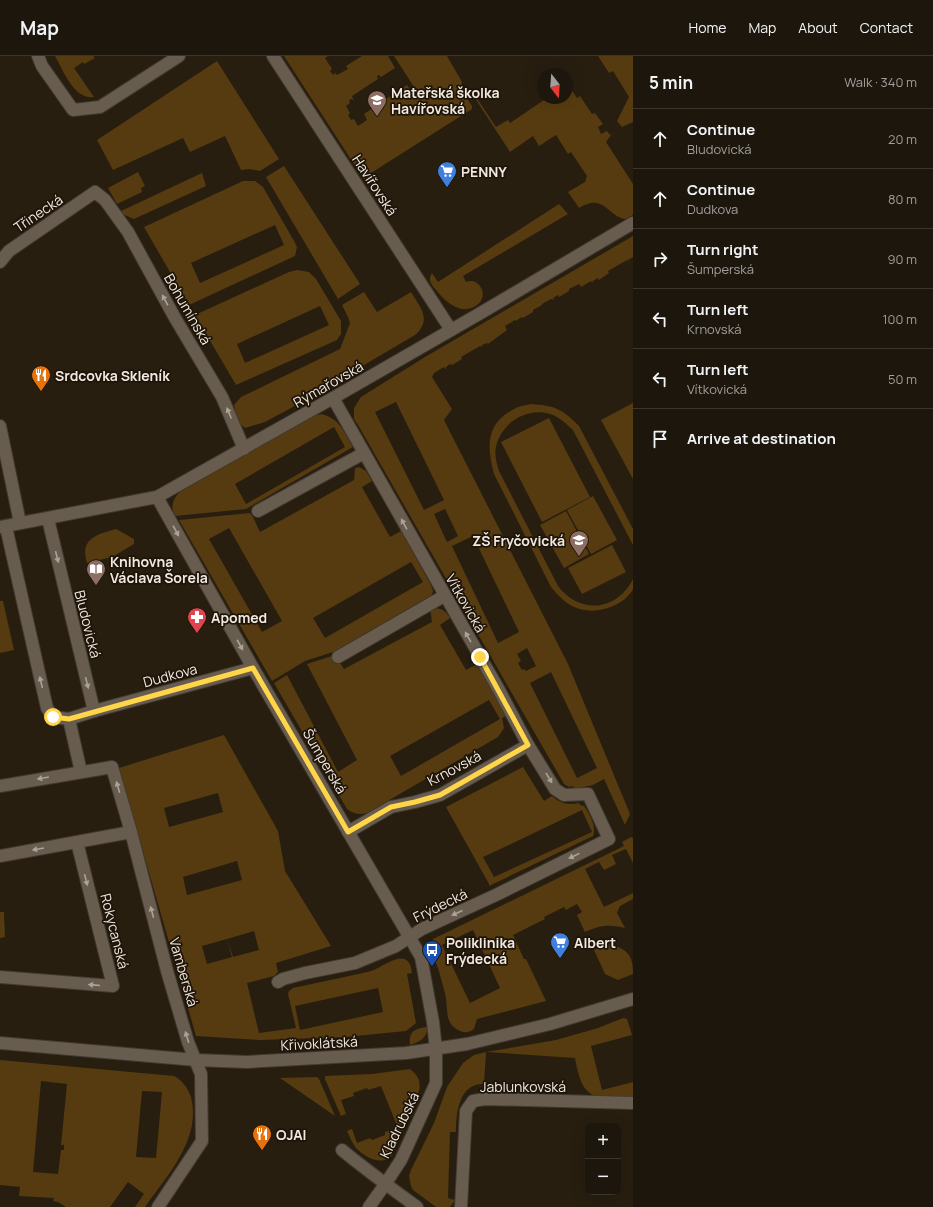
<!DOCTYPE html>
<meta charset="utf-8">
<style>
:root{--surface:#1d160c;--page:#251f15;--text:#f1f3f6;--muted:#a09f9d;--line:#3b352d}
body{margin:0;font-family:Manrope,sans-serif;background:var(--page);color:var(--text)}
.controls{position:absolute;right:12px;bottom:12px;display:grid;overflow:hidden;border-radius:8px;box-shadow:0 4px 16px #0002}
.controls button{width:36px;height:36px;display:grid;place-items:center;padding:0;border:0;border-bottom:1px solid var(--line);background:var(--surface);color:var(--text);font:20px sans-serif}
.compass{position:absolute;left:537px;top:12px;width:36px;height:36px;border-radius:50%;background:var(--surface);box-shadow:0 4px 16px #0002;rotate:163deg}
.stop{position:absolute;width:12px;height:12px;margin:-9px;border:3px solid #ffd54a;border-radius:50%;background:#fff}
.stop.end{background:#ffd54a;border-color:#fff;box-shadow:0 1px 4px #0008}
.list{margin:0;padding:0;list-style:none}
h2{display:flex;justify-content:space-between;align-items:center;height:52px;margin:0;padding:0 16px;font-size:17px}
h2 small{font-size:13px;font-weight:400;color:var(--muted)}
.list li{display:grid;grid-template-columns:26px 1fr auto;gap:12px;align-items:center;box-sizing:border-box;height:60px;padding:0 16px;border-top:1px solid var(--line)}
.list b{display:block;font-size:15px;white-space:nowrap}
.list p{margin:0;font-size:13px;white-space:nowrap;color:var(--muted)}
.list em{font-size:13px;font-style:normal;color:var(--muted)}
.icon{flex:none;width:22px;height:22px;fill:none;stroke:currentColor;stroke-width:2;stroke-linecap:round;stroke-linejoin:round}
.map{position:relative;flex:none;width:633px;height:1151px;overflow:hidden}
header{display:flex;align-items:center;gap:24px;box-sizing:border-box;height:56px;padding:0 20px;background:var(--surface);border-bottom:1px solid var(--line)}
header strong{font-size:19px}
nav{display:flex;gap:22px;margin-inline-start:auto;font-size:14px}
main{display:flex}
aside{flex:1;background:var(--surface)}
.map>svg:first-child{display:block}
</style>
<header>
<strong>Map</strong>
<nav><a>Home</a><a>Map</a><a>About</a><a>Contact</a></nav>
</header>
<main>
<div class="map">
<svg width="633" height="1151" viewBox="0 0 633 1151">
<rect width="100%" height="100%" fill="#271e10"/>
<g fill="#563a10" fill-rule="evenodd">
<path d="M55,0H93L95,2L84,8L83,6L74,12L94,41C74,44 63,14 55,0Z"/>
<polygon points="284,0 328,0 325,2 332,13 330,15 333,19 335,17 337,19 348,13 346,10 362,0 388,0 395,12 381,21 379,19 377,20 378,23 352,40 354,45 352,43 349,44 350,47 346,50 350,57 348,59 351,64 354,63 358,70 367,64 364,58 407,29 412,37 415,37 414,35 416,34 394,0 447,0 462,26 461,32 465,40 472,50 472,53 371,117 371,124 365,125"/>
<polygon points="598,0 633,0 633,66 622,71 617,65 629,41 613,15 609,17"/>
<polygon points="217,5 279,103 260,115 249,113 241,114 225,80 190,96 183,82 113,114 97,84"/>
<path d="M568,29L577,42L580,40L592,58L595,57L603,68L598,71L601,78L607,75L610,79L613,76L606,86L633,128V159L626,163C607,161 605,136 579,152L568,136L585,126L587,120L571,96L568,98L556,79L539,90L533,80L510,96L471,36L472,35L496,71L508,64L510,67L547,42H567Z"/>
<polygon points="284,110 360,228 338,243 266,121"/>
<polygon points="138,116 145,130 141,132 142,136 117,148 108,132"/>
<polygon points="202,117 206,130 134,163 122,158 121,155"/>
<path d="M243,125H255L263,131L294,185L297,191L295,200L189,249L144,171ZM275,169L284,189L200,227L191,207Z"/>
<path d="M559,148L568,158L463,220L466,226C472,224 476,225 480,230C489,243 475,255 462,253C452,251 443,243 437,235C432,229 427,225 432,217L438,226Z"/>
<path d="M633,180V201L628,204L629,206L627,204L608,215L609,217L599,224L598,222L593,225L592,227L591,225L581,231L579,228L569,233V235L559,241L558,239L553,242L554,244L551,243L542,248V249L533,254V256L523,262L522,261L517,264V265L515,264L505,270L508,276L507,274L488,288L487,287L482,289V291L480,290L461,301L462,303L452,309L450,308L446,311V312L445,313L444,311L434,317L432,321L452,353L444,364L568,608L630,758L625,769L604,723L593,729L575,733L573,730L569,731L564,728L358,369L354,363V352L361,341L425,301ZM396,346L444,444L424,454L375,356ZM445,453L458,480L447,486L434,458ZM473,480L519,576L498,587L452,490ZM527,592L536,610L526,615L524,613L522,614L518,607L521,605L517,598ZM551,616L597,712L577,722L530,627Z"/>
<path d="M297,214L309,216L316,223L341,265V278L337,284L236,329L195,259L289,216ZM320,250L329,269L245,307L237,288Z"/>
<path d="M364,236L377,256L411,236C421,252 432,264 415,279L291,352L265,366L245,372C237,366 236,359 234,349L241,341L340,293L350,267L348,261L342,249Z"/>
<polygon points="633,347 633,423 601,364"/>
<path d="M532,348C556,350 562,353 579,370L633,473V489L573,374C566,368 560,361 550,358C527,351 501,367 496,391C494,399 497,408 499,415L558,530C580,559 617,555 633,523C633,526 633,530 633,533C632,536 628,540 625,543C611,554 589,559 572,550C563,545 557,538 551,531L494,418C487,391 485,368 514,353C519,350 526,349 532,348Z"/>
<path d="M322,358C341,364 343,375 353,391L246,453L175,460C170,450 173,442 181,435L309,362L316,359ZM334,371L345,391L246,448L235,428Z"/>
<polygon points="549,362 590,441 542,466 501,386"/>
<path d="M359,411L366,415L372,425L362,431L390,481L401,475L431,529L433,535L432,539L333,596L305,605L272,625L179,464L250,457L253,461L260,476L354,424L355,412ZM229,472L282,565L262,576L209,483ZM411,506L423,526L325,582L313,562Z"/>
<polygon points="593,440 617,484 591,498 567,454"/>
<polygon points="566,455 589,498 564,512 540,469"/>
<path d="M116,473L134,483V488L112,501L87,507C79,483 97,478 116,473Z"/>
<polygon points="612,489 626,516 582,538 568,512"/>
<polygon points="0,545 3,545 14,594 0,597"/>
<path d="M434,552C442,552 447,556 450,562L440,569L466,614L477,608L506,660L502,662L504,672L498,681L367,757C359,759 354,758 347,753L274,627L287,619L338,716L357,704L307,608L335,599L344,613L432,566L430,553ZM489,644L500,663L401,720L390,700Z"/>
<path d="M224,679L278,775L285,815L331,890L276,907L278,916L274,920L247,927L259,977L296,972L288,938L289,935L293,932L363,917C367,916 372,915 376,913C389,907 409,891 412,917L407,918L416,967L406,975L346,981L260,984L196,980L119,712ZM218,737L223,756L169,771L164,752ZM237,805L242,824L187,839L183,821ZM254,875L259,894L233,901L227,883ZM227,883L232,901L207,908L202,890ZM378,932L383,956L300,974L295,950Z"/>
<path d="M523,711L544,745L552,740C561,748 568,749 579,747L580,749L584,750C589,757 597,771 593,780L489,830V828L446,751ZM582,754L592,776L494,821L483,801L511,788Z"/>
<path d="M631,781L633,782V807L626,793L612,799L616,808L604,814L599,806L585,813L604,851L633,837V843L620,850L617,857L625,872C609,868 600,869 585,876L577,859L582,856L577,848L566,854L564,851L544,861L545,863L513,879L524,903H526L546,945L477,963L474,973C469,977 465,977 460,975C445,968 448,957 446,943C445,935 442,927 440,919C439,912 430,894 430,889C431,887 432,885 433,883L624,790L622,786ZM473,874L500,932L470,947L442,889Z"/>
<polygon points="0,856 4,856 5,881 0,882"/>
<path d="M609,887C627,894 633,898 633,918L618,924L605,918L594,894Z"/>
<path d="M623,962L627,963L633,982L632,979L591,990L602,1034L633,1026V1044C593,1041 583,1046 575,1002L486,996L484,1028C459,1027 456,1057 456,1076H450L448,1142L455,1144L450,1151H436L413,1134L411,1130L409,1120L411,1114L434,1067L447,1031L463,1007L474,999L486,996L556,984L598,972Z"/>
<path d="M427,971C428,982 419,986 410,989C408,976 415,972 427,971Z"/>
<path d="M0,1004L174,1020C182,1024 188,1032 191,1041C202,1082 167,1120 145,1151H135L144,1138L128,1126L110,1151H66L58,1146L53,1145L54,1142L19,1140L20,1131L0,1129ZM41,1025L67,1028L61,1089H64V1094H61L58,1118L33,1116ZM142,1035L162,1036L156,1102L136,1101Z"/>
<path d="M410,1013C418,1019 421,1025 419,1035L392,1099C383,1111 364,1101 356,1092C352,1087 350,1081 347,1075L352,1073L357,1087L370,1082L372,1084L385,1079V1076L398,1072L381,1030L368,1034L367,1032L353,1037L354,1040L341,1044L346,1058L341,1060L325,1023V1020L372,1018Z"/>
<polygon points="317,1021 319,1023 335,1060 280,1022"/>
</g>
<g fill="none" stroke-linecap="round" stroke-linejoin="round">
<g stroke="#413a32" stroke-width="14">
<g id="street">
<polyline points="38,0 42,10 73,54 100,51 179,0"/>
<polyline points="273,0 451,274"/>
<polyline points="0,206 9,195 95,136 105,144 128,176 175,262 222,341 244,393"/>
<polyline points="0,370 20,467"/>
<polyline points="157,441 253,612 421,901 433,966 436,994 436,1027 401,1104 386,1127 369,1151"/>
<polyline points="258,455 364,397"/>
<polyline points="0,471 157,441 333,342 479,258 633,167"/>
<polyline points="6,471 47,652 53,661 69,663 94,655 48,463"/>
<polyline points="338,601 444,540"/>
<polyline points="94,655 253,612"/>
<polyline points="69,663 81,716"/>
<polyline points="0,730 112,711 131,776 167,915 188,986 201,1018 202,1085 158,1151"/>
<polyline points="348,776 391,751 415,746 440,739 528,689"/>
<polyline points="0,800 131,776"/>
<polyline points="0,921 113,930 77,786"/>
<polyline points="278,926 283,923 305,917 355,907 396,890 422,873 498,838 609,783 588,738 564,739 555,733 528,689 499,634 333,342"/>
<polyline points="0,987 196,1004 247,1006 406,997 467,988 550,968 633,943"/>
<path d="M342,1094C366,1114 391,1132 417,1151"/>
<polyline points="461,1151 466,1055 473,1045 485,1043 633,1047"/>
</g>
</g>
<use href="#street" stroke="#675c4d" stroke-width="12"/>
</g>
<defs><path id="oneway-solid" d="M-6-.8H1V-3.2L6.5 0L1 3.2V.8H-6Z"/></defs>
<g fill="#aca297">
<use href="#oneway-solid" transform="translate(165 244) rotate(-119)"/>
<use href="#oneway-solid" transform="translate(229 357) rotate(-113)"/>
<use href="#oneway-solid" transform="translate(404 468) rotate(-119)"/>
<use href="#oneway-solid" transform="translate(176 475) rotate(61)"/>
<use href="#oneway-solid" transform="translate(57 501) rotate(76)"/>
<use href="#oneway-solid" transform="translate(468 581) rotate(-120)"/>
<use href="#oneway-solid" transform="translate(240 589) rotate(61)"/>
<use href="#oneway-solid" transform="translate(41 626) rotate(-103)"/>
<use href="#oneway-solid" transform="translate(87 627) rotate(76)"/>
<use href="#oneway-solid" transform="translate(43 722) rotate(170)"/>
<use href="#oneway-solid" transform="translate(549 722) rotate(59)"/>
<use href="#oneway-solid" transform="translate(118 731) rotate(-106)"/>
<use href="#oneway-solid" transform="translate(38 793) rotate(170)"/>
<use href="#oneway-solid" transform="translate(574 800) rotate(154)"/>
<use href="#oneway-solid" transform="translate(86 824) rotate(76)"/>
<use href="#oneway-solid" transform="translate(152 856) rotate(-105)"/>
<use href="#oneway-solid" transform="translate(457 857) rotate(155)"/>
<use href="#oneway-solid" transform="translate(94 929) rotate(-175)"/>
<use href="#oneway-solid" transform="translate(187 981) rotate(-107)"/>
</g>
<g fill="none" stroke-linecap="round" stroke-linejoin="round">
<polyline stroke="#ffd54a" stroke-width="5" points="53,661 69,663 253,612 348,776 391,751 415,746 440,739 528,689 480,601"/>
</g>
<defs>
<g id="school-pin" transform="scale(1)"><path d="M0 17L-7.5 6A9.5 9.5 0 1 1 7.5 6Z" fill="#8d6e63" stroke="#1e1408"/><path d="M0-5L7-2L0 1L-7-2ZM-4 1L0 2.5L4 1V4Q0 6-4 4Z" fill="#fff"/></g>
<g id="supermarket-pin" transform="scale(1)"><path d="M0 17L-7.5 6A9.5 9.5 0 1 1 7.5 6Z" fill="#3f7fe0" stroke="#1e1408"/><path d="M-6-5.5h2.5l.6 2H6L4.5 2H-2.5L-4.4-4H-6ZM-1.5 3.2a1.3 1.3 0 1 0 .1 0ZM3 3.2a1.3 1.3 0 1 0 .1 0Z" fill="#fff"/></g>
<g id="restaurant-pin" transform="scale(1)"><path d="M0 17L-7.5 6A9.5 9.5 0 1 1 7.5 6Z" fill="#e8710a" stroke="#1e1408"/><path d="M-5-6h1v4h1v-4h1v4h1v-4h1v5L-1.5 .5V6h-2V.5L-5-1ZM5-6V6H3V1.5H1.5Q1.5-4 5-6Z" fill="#fff"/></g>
<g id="library-pin" transform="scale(1)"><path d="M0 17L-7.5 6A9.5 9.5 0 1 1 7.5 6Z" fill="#8d6e63" stroke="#1e1408"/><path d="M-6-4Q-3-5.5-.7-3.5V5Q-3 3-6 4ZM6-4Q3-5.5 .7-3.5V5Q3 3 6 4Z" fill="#fff"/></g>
<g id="pharmacy-pin" transform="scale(1)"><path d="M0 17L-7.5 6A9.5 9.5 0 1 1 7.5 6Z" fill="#e0444e" stroke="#1e1408"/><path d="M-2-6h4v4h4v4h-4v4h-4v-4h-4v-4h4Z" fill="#fff"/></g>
<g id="bus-pin" transform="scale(1)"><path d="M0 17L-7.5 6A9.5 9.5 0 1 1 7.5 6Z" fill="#1a4fb4" stroke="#1e1408"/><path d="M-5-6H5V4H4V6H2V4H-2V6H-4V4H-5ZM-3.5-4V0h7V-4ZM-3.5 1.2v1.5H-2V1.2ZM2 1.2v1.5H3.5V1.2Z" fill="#fff"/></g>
</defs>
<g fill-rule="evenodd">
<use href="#school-pin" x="377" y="44"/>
<use href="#supermarket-pin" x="447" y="115"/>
<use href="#restaurant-pin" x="41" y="319"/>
<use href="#school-pin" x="579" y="484"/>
<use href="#library-pin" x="96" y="513"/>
<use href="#pharmacy-pin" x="197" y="561"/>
<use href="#supermarket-pin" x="560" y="886"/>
<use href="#bus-pin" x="432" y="894"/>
<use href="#restaurant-pin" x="262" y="1078"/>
</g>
<g text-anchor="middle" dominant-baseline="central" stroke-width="3.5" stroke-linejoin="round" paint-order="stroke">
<g font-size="14" font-weight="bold" fill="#f0e9e1" stroke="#1e1408" text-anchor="start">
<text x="391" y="36">Mateřská školka<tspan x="391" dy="16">Havířovská</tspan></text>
<text x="461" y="115">PENNY</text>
<text x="55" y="319">Srdcovka Skleník</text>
<text x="565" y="484" text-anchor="end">ZŠ Fryčovická</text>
<text x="110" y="505">Knihovna<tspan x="110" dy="16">Václava Šorela</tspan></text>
<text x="211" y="561">Apomed</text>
<text x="446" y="886">Poliklinika<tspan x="446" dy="16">Frýdecká</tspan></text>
<text x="574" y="886">Albert</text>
<text x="276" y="1078">OJAI</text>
</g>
<g font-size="14" fill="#f0e9e1" stroke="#1e1408">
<text transform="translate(375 129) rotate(57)">Havířovská</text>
<text transform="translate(38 157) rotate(-34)">Třinecká</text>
<text transform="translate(188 253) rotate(60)">Bohumínská</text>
<text transform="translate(328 328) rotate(-30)">Rýmařovská</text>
<text transform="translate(466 547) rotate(60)">Vítkovická</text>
<text transform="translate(88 568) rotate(76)">Bludovická</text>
<text transform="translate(170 619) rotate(-15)">Dudkova</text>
<text transform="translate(325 705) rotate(60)">Šumperská</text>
<text transform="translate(454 712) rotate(-28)">Krnovská</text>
<text transform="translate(440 849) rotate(-26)">Frýdecká</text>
<text transform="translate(115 875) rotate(76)">Rokycanská</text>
<text transform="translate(184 916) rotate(74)">Vamberská</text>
<text transform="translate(319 987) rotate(-3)">Křivoklátská</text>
<text x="523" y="1030">Jablunkovská</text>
<text transform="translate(399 1069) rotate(-64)">Kladrubská</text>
</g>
</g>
</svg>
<div class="controls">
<button>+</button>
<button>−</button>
</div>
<svg class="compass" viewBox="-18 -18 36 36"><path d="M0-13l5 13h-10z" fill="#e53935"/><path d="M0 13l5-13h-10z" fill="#a09f9d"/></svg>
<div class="stop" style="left:53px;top:661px"></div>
<div class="stop end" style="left:480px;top:601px"></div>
</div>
<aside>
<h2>5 min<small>Walk · 340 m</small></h2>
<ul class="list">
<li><svg class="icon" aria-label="ahead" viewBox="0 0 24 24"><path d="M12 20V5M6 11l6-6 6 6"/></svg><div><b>Continue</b><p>Bludovická</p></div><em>20 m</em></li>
<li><svg class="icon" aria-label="ahead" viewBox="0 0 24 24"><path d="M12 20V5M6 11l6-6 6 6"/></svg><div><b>Continue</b><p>Dudkova</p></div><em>80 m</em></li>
<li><svg class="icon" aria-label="right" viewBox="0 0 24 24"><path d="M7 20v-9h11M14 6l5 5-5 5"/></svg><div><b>Turn right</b><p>Šumperská</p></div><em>90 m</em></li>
<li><svg class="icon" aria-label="left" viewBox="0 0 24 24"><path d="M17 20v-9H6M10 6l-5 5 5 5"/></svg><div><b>Turn left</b><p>Krnovská</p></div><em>100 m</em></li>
<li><svg class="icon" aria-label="left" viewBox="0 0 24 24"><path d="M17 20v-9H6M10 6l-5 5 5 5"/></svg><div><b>Turn left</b><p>Vítkovická</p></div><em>50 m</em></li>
<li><svg class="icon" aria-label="arrive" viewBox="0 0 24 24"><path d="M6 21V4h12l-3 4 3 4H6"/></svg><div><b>Arrive at destination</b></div></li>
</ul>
</aside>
</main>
